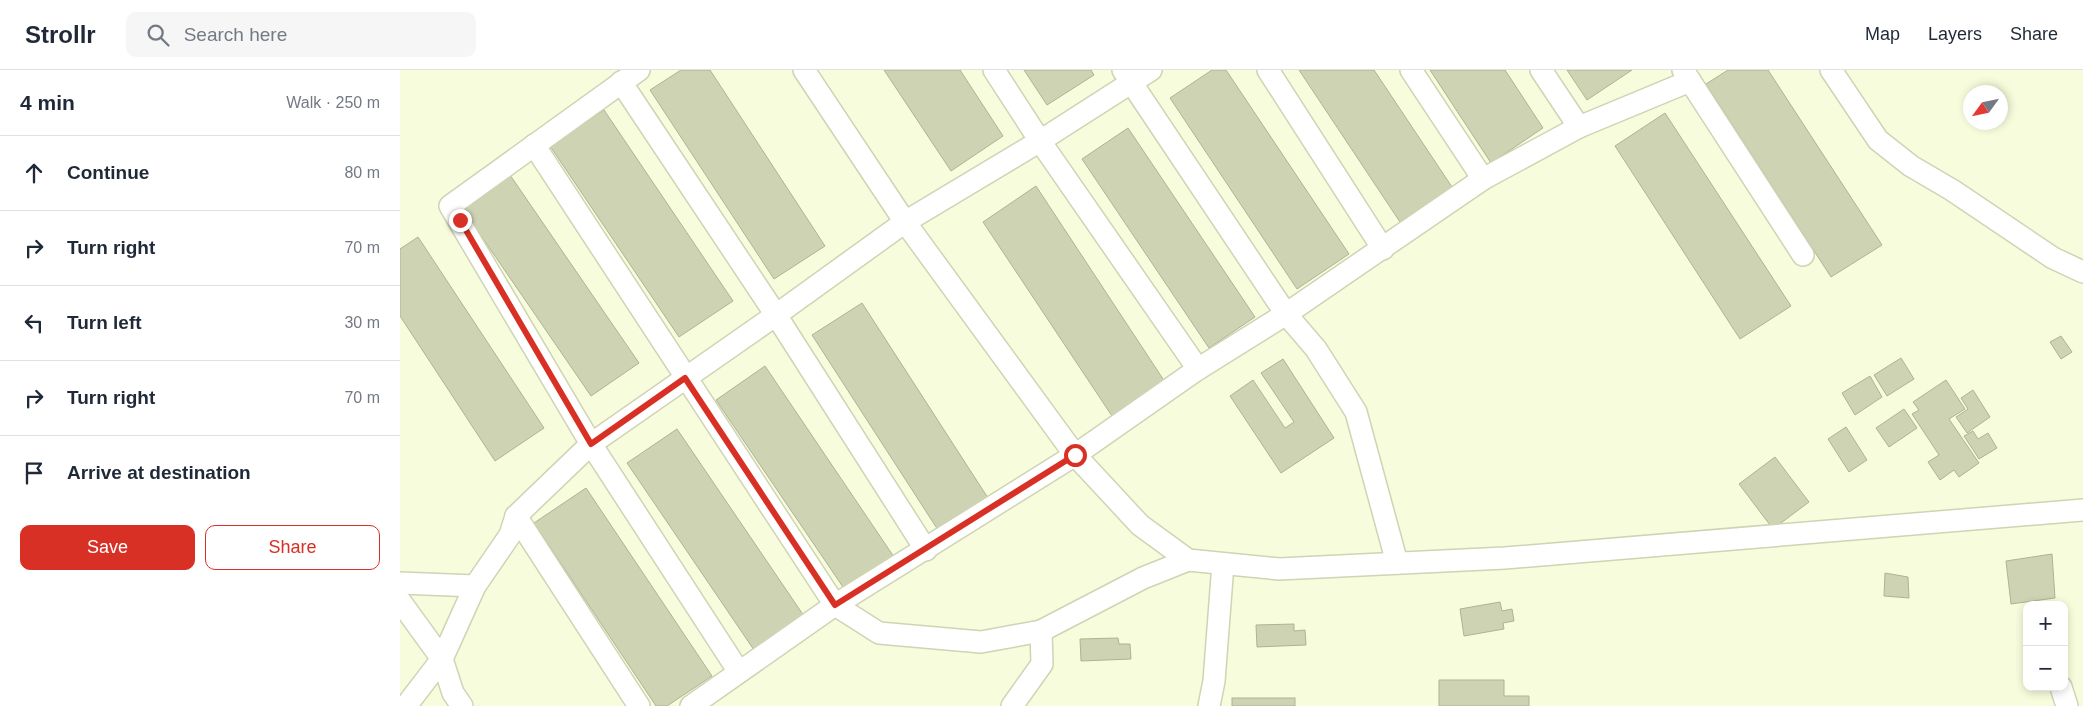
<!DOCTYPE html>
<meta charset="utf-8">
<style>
:root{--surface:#fff;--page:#f6f6f7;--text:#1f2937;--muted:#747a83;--line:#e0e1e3;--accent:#d93025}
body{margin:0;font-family:Arial,sans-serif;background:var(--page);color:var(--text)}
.controls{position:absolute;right:15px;bottom:15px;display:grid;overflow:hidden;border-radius:10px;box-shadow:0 2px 8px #0003}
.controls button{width:45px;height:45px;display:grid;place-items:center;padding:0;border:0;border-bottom:1px solid var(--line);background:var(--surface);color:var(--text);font:25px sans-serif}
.compass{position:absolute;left:1563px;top:15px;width:45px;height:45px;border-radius:50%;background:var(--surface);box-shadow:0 2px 8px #0003;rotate:237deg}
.stop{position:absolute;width:15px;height:15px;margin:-11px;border:4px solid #d93025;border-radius:50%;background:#fff}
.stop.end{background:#d93025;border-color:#fff;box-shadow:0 1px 5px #0008}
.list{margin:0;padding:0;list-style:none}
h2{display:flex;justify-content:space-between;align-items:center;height:65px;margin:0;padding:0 20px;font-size:21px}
h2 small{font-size:16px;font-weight:400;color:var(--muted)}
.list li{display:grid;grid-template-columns:32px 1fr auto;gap:15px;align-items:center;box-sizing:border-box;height:75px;padding:0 20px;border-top:1px solid var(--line)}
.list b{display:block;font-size:19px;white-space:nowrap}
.list em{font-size:16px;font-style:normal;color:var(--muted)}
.actions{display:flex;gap:10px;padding:15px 20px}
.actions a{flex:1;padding:11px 0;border:1px solid var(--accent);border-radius:10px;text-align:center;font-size:18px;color:var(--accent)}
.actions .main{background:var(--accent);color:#fff}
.icon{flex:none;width:28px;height:28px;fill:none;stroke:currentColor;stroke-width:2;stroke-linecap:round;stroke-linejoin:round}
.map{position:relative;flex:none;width:1683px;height:636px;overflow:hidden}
header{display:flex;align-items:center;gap:30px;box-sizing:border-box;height:70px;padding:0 25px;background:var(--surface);border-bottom:1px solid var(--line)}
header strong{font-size:24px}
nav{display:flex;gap:28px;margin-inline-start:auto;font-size:18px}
.search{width:350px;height:45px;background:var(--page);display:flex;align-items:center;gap:12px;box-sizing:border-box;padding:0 18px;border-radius:10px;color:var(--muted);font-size:19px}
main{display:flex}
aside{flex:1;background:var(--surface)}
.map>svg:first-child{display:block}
</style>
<header>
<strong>Strollr</strong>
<div class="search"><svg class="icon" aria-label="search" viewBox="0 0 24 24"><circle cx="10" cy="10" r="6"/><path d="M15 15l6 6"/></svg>Search here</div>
<nav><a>Map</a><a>Layers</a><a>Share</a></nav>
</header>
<main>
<aside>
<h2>4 min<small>Walk · 250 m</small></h2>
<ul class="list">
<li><svg class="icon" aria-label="ahead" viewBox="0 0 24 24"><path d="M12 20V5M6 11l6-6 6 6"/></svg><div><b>Continue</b></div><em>80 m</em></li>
<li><svg class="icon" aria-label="right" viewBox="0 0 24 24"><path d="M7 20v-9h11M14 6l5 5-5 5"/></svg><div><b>Turn right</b></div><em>70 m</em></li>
<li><svg class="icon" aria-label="left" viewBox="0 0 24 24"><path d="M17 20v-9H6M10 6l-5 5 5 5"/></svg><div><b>Turn left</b></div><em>30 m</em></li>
<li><svg class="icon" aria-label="right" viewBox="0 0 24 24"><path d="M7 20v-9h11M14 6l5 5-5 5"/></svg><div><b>Turn right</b></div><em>70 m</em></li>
<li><svg class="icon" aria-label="arrive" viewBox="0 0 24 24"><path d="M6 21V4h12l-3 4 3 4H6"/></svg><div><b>Arrive at destination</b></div></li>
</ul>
<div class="actions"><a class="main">Save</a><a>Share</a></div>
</aside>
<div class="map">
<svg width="1683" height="636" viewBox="0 0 1683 636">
<rect width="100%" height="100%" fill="#f7fddc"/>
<g fill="#ced4b3" stroke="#adb393">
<polygon points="281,0 310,0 425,176 374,209 250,20"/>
<polygon points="484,0 560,0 603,66 551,101"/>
<polygon points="624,0 691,0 694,5 647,35"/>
<polygon points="812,0 826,0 949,184 897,219 770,28"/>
<polygon points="899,0 974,0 1052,117 1000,152"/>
<polygon points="1030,0 1105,0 1143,58 1091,93"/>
<polygon points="1167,0 1232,0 1187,30"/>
<polygon points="1328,0 1368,0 1482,175 1431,207 1306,14"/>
<polygon points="204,40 333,231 279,267 150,76"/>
<polygon points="1265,43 1391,236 1340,269 1215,76"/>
<polygon points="728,58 855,247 809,278 682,89"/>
<polygon points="110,105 239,293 191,326 62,138"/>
<polygon points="636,116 765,312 712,346 583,152"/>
<polygon points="18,167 144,358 95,391 0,246 0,179"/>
<polygon points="462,233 588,428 538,460 412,265"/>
<polygon points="1661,266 1672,282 1661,289 1650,272"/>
<polygon points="1501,288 1514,309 1487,326 1474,305"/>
<polygon points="883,289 934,368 881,403 830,326 853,310 885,358 894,352 861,303"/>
<polygon points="365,296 494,487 445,520 316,330"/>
<polygon points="1470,306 1482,327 1455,345 1442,323"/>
<polygon points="1546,310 1565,339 1549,349 1579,393 1559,407 1554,400 1540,410 1528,392 1539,385 1512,344 1519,340 1513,332"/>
<polygon points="1573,320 1590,347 1567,363 1556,347 1568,339 1561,328"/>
<polygon points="1504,339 1517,358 1489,377 1476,358"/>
<polygon points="1446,357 1467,390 1449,402 1428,369"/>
<polygon points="277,359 404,546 354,580 227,393"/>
<polygon points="1573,361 1578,369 1588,363 1597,378 1579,389 1564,366"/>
<polygon points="1375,387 1409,432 1373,459 1339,414"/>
<polygon points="186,418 312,606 267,636 256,636 134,453"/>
<polygon points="1652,484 1655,528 1611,534 1606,491"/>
<polygon points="1485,503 1508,507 1509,528 1484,526"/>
<polygon points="1100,532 1102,541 1112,539 1114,551 1103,553 1104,559 1064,566 1060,539"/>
<polygon points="894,554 894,561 905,560 906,575 857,577 856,555"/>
<polygon points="718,568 719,574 730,574 731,589 681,591 680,569"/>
<polygon points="1039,610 1104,610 1104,626 1129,626 1129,636 1039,636"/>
<rect x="832" y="628" width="63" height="8"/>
</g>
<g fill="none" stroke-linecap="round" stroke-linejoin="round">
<g stroke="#ced4b4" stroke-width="24">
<g id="street">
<polyline points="239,0 50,136 191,374 339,602"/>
<polyline points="404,0 505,152 640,71 751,0"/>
<polyline points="594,0 640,71 798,299"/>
<polyline points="723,0 886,244 916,279 956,342 997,493"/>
<polyline points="868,0 983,179"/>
<polyline points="1011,0 1083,109"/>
<polyline points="1141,0 1179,57"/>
<polyline points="1283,0 1403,185"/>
<polyline points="1431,0 1478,70 1511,96 1552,120 1653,188 1683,202"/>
<polyline points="221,12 376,245 526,480"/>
<polyline points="134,75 435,535 479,563 581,572 641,561"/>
<polyline points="116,446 239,636"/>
<polyline points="0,513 75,516"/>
<polyline points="0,531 42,589 53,623 62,636"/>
<polyline points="1661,617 1667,636"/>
<polyline points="6,636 42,589 75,516 110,465 116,446 191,374 376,245 505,152 675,385 740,455 788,490 879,499 1105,488 1683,440"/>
<polyline points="291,636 435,535 675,385 798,299 886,244 1083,109 1179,57 1290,11"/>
<polyline points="612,636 642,594 641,561 743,508 788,490"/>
<polyline points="809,636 814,611 823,494"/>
</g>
</g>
<use href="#street" stroke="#fff" stroke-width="21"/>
</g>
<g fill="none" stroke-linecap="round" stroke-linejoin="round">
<polyline stroke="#d93025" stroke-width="6" points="60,150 191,374 285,308 435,535 675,385"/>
</g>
</svg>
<div class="controls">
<button>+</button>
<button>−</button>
</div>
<svg class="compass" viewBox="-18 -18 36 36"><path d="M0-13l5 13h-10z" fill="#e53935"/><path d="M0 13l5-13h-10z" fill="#747a83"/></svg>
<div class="stop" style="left:675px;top:385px"></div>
<div class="stop end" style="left:60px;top:150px"></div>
</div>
</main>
